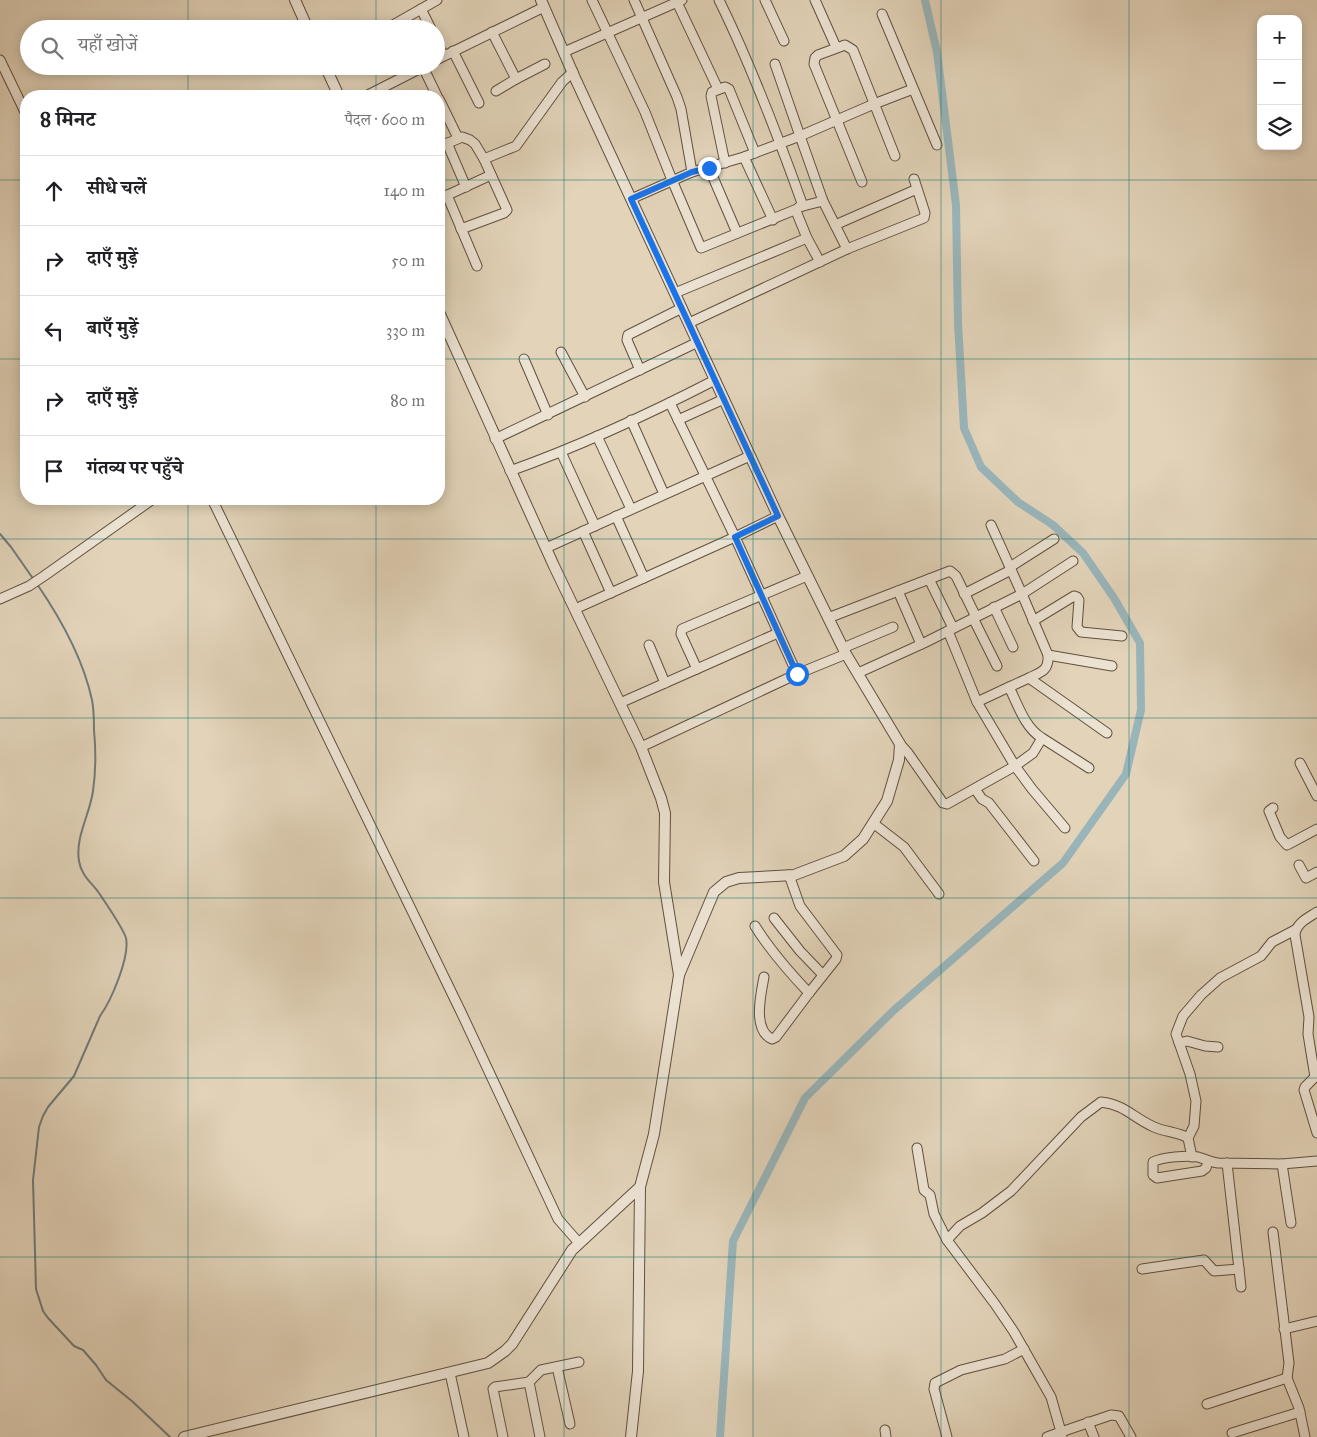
<!DOCTYPE html>
<html lang="hi">
<meta charset="utf-8">
<style>
:root{--surface:#fff;--page:#f6f6f6;--text:#202124;--muted:#757577;--line:#e0e0e0}
body{margin:0;font-family:"IM FELL Great Primer","Noto Serif Devanagari",serif;background:var(--page);color:var(--text)}
.controls{position:absolute;right:15px;top:15px;display:grid;overflow:hidden;border-radius:10px;box-shadow:0 2px 12px #0003}
.controls button{width:45px;height:45px;display:grid;place-items:center;padding:0;border:0;border-bottom:1px solid var(--line);background:var(--surface);color:var(--text);font:25px sans-serif}
.stop{position:absolute;width:15px;height:15px;margin:-11px;border:4px solid #1a73e8;border-radius:50%;background:#fff}
.stop.end{background:#1a73e8;border-color:#fff;box-shadow:0 1px 5px #0008}
.list{margin:0;padding:0;list-style:none}
h2{display:flex;justify-content:space-between;align-items:center;height:65px;margin:0;padding:0 20px;font-size:21px}
h2 small{font-size:16px;font-weight:400;color:var(--muted)}
.list li{display:grid;grid-template-columns:32px 1fr auto;gap:15px;align-items:center;box-sizing:border-box;height:70px;padding:0 20px;border-top:1px solid var(--line)}
.list b{display:block;font-size:19px;white-space:nowrap}
.list em{font-size:16px;font-style:normal;color:var(--muted)}
.icon{flex:none;width:28px;height:28px;fill:none;stroke:currentColor;stroke-width:2;stroke-linecap:round;stroke-linejoin:round}
.map{position:relative;flex:none;width:1317px;height:1437px;overflow:hidden}
.search{position:absolute;background:var(--surface);box-shadow:0 2px 12px #0003;left:20px;top:20px;width:425px;height:55px;display:flex;align-items:center;gap:12px;box-sizing:border-box;padding:0 18px;border-radius:28px;color:var(--muted);font-size:19px}
.panel{position:absolute;background:var(--surface);box-shadow:0 2px 12px #0003;left:20px;top:90px;width:425px;height:415px;border-radius:20px}
.map>svg:first-child{display:block}
</style>
<div class="map">
<svg width="1317" height="1437" viewBox="0 0 1317 1437">
<rect width="100%" height="100%" fill="#e2d3b9"/>
<filter id="stains"><feTurbulence type="fractalNoise" baseFrequency=".004" numOctaves="4"/><feColorMatrix values="0 0 0 0 .2 0 0 0 0 .09 0 0 0 0 .02 0 0 0 .5 -.17"/></filter>
<radialGradient id="worn" r=".72"><stop offset=".6" stop-color="#630" stop-opacity="0"/><stop offset="1" stop-color="#630" stop-opacity=".3"/></radialGradient>
<g fill="none" stroke-linecap="round" stroke-linejoin="round">
<g stroke="#717b79" stroke-width="2">
<polyline points="0,534 11,547 34,580"/>
<path d="M37,584C61,619 83,658 92,700C94,710 94,720 94,730C96,751 96,770 93,791C90,814 75,837 79,861C81,875 91,882 99,893C105,902 123,928 126,938C130,957 111,1001 100,1016L74,1076L48,1107L43,1116L39,1127L33,1180L36,1289L43,1311L48,1318L74,1346L83,1350L96,1365L106,1380L133,1402L170,1437"/>
</g>
<polyline stroke="#99b5ba" stroke-width="8" points="720,1437 733,1241 805,1098 893,1011 1063,863 1126,774 1141,710 1140,643 1114,598 1083,553 1053,525 1018,502 981,467 964,428 958,323 956,205 937,52 925,0"/>
<g stroke="#605040" stroke-width="11">
<g id="minor">
<polyline points="592,0 645,112 672,180 701,248 797,209"/>
<polyline points="634,0 677,97 681,109 692,172"/>
<polyline points="676,0 718,89"/>
<path d="M719,0C752,67 778,136 803,206"/>
<polyline points="765,0 784,41"/>
<polyline points="815,0 836,47"/>
<polyline points="421,9 431,29"/>
<polyline points="882,14 937,145"/>
<polyline points="386,29 437,0"/>
<polyline points="492,32 516,79"/>
<polyline points="436,40 443,55"/>
<polyline points="453,51 479,103"/>
<polyline points="564,52 682,0"/>
<polyline points="0,60 26,114"/>
<polyline points="436,60 544,7"/>
<polyline points="775,64 800,136 874,104 913,89"/>
<polyline points="423,67 437,96"/>
<polyline points="496,91 516,79 545,64"/>
<polyline points="366,96 425,66"/>
<polyline points="439,99 458,138"/>
<polyline points="447,143 466,187"/>
<polyline points="439,147 462,137 470,140 475,144 484,159 507,210 504,213 461,229"/>
<polyline points="744,157 773,220"/>
<polyline points="484,159 516,146 562,82 573,72"/>
<polyline points="725,163 711,96 712,92 725,87 729,89 755,153"/>
<polyline points="709,168 737,233"/>
<polyline points="862,182 814,64 815,58 818,55 845,45 853,50 895,156"/>
<polyline points="447,195 477,266"/>
<polyline points="439,199 491,175"/>
<polyline points="631,199 692,172 744,157 800,136 823,201 847,249"/>
<polyline points="835,225 917,189"/>
<polyline points="820,262 807,238 796,211 799,207 823,201"/>
<polyline points="675,293 807,238"/>
<polyline points="689,323 847,249 924,218 925,213 914,179"/>
<polyline points="561,352 585,397"/>
<polyline points="524,359 548,415"/>
<polyline points="640,370 627,340 628,335 682,308"/>
<polyline points="670,403 735,537 797,674"/>
<polyline points="631,420 664,494"/>
<polyline points="678,420 724,399"/>
<polyline points="597,436 631,509"/>
<polyline points="495,439 698,342"/>
<polyline points="561,452 595,526"/>
<path d="M510,471C580,446 649,414 715,380"/>
<polyline points="212,499 461,1012 558,1219 579,1243"/>
<polyline points="616,516 644,578"/>
<polyline points="991,525 1022,594 1073,561"/>
<polyline points="583,531 611,593"/>
<polyline points="546,548 750,456"/>
<polyline points="1010,567 1054,539"/>
<polyline points="929,579 953,628"/>
<polyline points="898,591 921,644"/>
<polyline points="964,594 1011,570"/>
<polyline points="0,599 29,586 44,576 153,499"/>
<polyline points="994,607 1013,647"/>
<polyline points="575,609 735,537 778,516"/>
<polyline points="828,618 950,571 956,576 976,617"/>
<polyline points="973,618 997,666"/>
<polyline points="1033,621 1074,596 1077,597 1079,600 1077,627 1081,632 1122,636"/>
<polyline points="948,631 977,702"/>
<polyline points="649,645 665,683"/>
<polyline points="843,648 893,627"/>
<polyline points="1048,655 1112,666"/>
<polyline points="697,669 681,634 682,629 807,576"/>
<path d="M858,673L924,643L1022,594L1048,655C1049,671 1041,672 1029,678"/>
<polyline points="1009,687 1029,678 1107,733"/>
<polyline points="620,703 778,633"/>
<path d="M1042,738L1033,753L1015,766L977,702L1009,687C1018,705 1025,728 1042,738L1089,768"/>
<polyline points="900,744 908,753 943,803 947,804 1015,766 1032,789 1065,828"/>
<polyline points="641,747 797,674 846,654"/>
<polyline points="1300,763 1317,796"/>
<polyline points="975,789 982,799 989,803 1034,861"/>
<polyline points="1273,808 1269,811 1280,837 1287,845 1317,829"/>
<polyline points="873,823 904,847 939,894"/>
<polyline points="1299,865 1306,878 1317,872"/>
<path d="M1317,912C1308,918 1296,923 1295,935L1309,1017L1308,1034L1315,1077L1305,1087L1304,1090L1317,1133"/>
<polyline points="774,918 800,951 823,975"/>
<path d="M755,926C770,950 789,972 809,993L836,959L837,955L800,906L789,875"/>
<path d="M764,977C761,994 752,1030 772,1039L776,1037L809,993"/>
<polyline points="1179,1043 1187,1041 1205,1046 1218,1047"/>
<polyline points="1188,1138 1194,1126 1196,1101 1190,1074 1176,1034 1183,1016 1201,995 1220,978 1261,956 1272,942 1295,930"/>
<polyline points="917,1148 924,1190 930,1195 934,1214 947,1240 995,1304 1014,1332 1051,1397 1061,1432 1047,1437"/>
<path d="M1208,1161L1206,1168L1202,1171L1157,1178L1153,1175V1162C1162,1157 1188,1155 1198,1157C1205,1159 1211,1162 1218,1163L1282,1164L1317,1161"/>
<polyline points="1227,1163 1241,1287"/>
<polyline points="1282,1164 1291,1223"/>
<polyline points="1273,1232 1289,1363 1287,1378 1299,1408 1305,1437"/>
<path d="M947,1240L960,1226L982,1213L1011,1191L1081,1117L1101,1102C1126,1105 1133,1118 1154,1127C1165,1132 1178,1132 1188,1138L1192,1157"/>
<polyline points="1142,1269 1204,1260 1214,1271 1239,1269"/>
<polyline points="1284,1329 1317,1321"/>
<polyline points="557,1367 570,1424"/>
<polyline points="450,1373 464,1437"/>
<polyline points="529,1382 540,1437"/>
<polyline points="1207,1404 1287,1378"/>
<polyline points="1088,1422 1094,1437"/>
<polyline points="885,1430 886,1437"/>
<polyline points="1232,1433 1300,1412"/>
<polyline points="503,1437 493,1389 495,1387 529,1382 541,1370 579,1362"/>
<polyline points="947,1437 934,1389 935,1383 961,1370 1005,1359 1024,1349"/>
<polyline points="1062,1437 1061,1432 1111,1415 1119,1416 1131,1437"/>
</g>
</g>
<g stroke="#605040" stroke-width="12">
<g id="tertiary">
<polyline points="295,0 308,29"/>
<polyline points="541,0 575,78 778,516 846,654 900,744 899,760 887,801 863,839 844,856 794,875 739,878 726,882 714,892 679,975"/>
<polyline points="325,66 339,96"/>
<polyline points="439,312 554,566 641,747 661,798 665,813 664,882 679,975 654,1134 640,1187 638,1371 631,1437"/>
<polyline points="184,1437 488,1363 505,1351 512,1344 572,1250 640,1187"/>
</g>
</g>
<use href="#minor" stroke="#ece2d2" stroke-width="9"/>
<use href="#tertiary" stroke="#ece2d2" stroke-width="10"/>
</g>
<g fill="none" stroke-linecap="round" stroke-linejoin="round">
<polyline stroke="#1a73e8" stroke-width="6" points="709,168 692,172 631,199 778,516 735,537 797,674"/>
</g>
<path fill="none" stroke="#0f766e" stroke-width="1" stroke-opacity="0.55" d="M188,0V29M376,0V29M564,0V1437M753,0V1437M941,0V1437M1129,0V1437M188,66V96M376,66V96M0,180H26M439,180H1317M0,359H26M439,359H1317M188,499V1437M376,499V1437M0,539H1317M0,718H1317M0,898H1317M0,1078H1317M0,1257H1317"/>
<rect width="100%" height="100%" filter="url(#stains)"/>
<rect width="100%" height="100%" fill="url(#worn)"/>
</svg>
<div class="controls">
<button>+</button>
<button>−</button>
<button><svg class="icon" aria-label="layers" viewBox="0 0 24 24"><path d="M12 4l9 5-9 5-9-5zM3 14l9 5 9-5"/></svg></button>
</div>
<div class="stop" style="left:797px;top:674px"></div>
<div class="stop end" style="left:709px;top:168px"></div>
<div class="search"><svg class="icon" aria-label="search" viewBox="0 0 24 24"><circle cx="10" cy="10" r="6"/><path d="M15 15l6 6"/></svg>यहाँ खोजें</div>
<section class="panel">
<h2>8 मिनट<small>पैदल · 600 m</small></h2>
<ul class="list">
<li><svg class="icon" aria-label="ahead" viewBox="0 0 24 24"><path d="M12 20V5M6 11l6-6 6 6"/></svg><div><b>सीधे चलें</b></div><em>140 m</em></li>
<li><svg class="icon" aria-label="right" viewBox="0 0 24 24"><path d="M7 20v-9h11M14 6l5 5-5 5"/></svg><div><b>दाएँ मुड़ें</b></div><em>50 m</em></li>
<li><svg class="icon" aria-label="left" viewBox="0 0 24 24"><path d="M17 20v-9H6M10 6l-5 5 5 5"/></svg><div><b>बाएँ मुड़ें</b></div><em>330 m</em></li>
<li><svg class="icon" aria-label="right" viewBox="0 0 24 24"><path d="M7 20v-9h11M14 6l5 5-5 5"/></svg><div><b>दाएँ मुड़ें</b></div><em>80 m</em></li>
<li><svg class="icon" aria-label="arrive" viewBox="0 0 24 24"><path d="M6 21V4h12l-3 4 3 4H6"/></svg><div><b>गंतव्य पर पहुँचे</b></div></li>
</ul>
</section>
</div>
